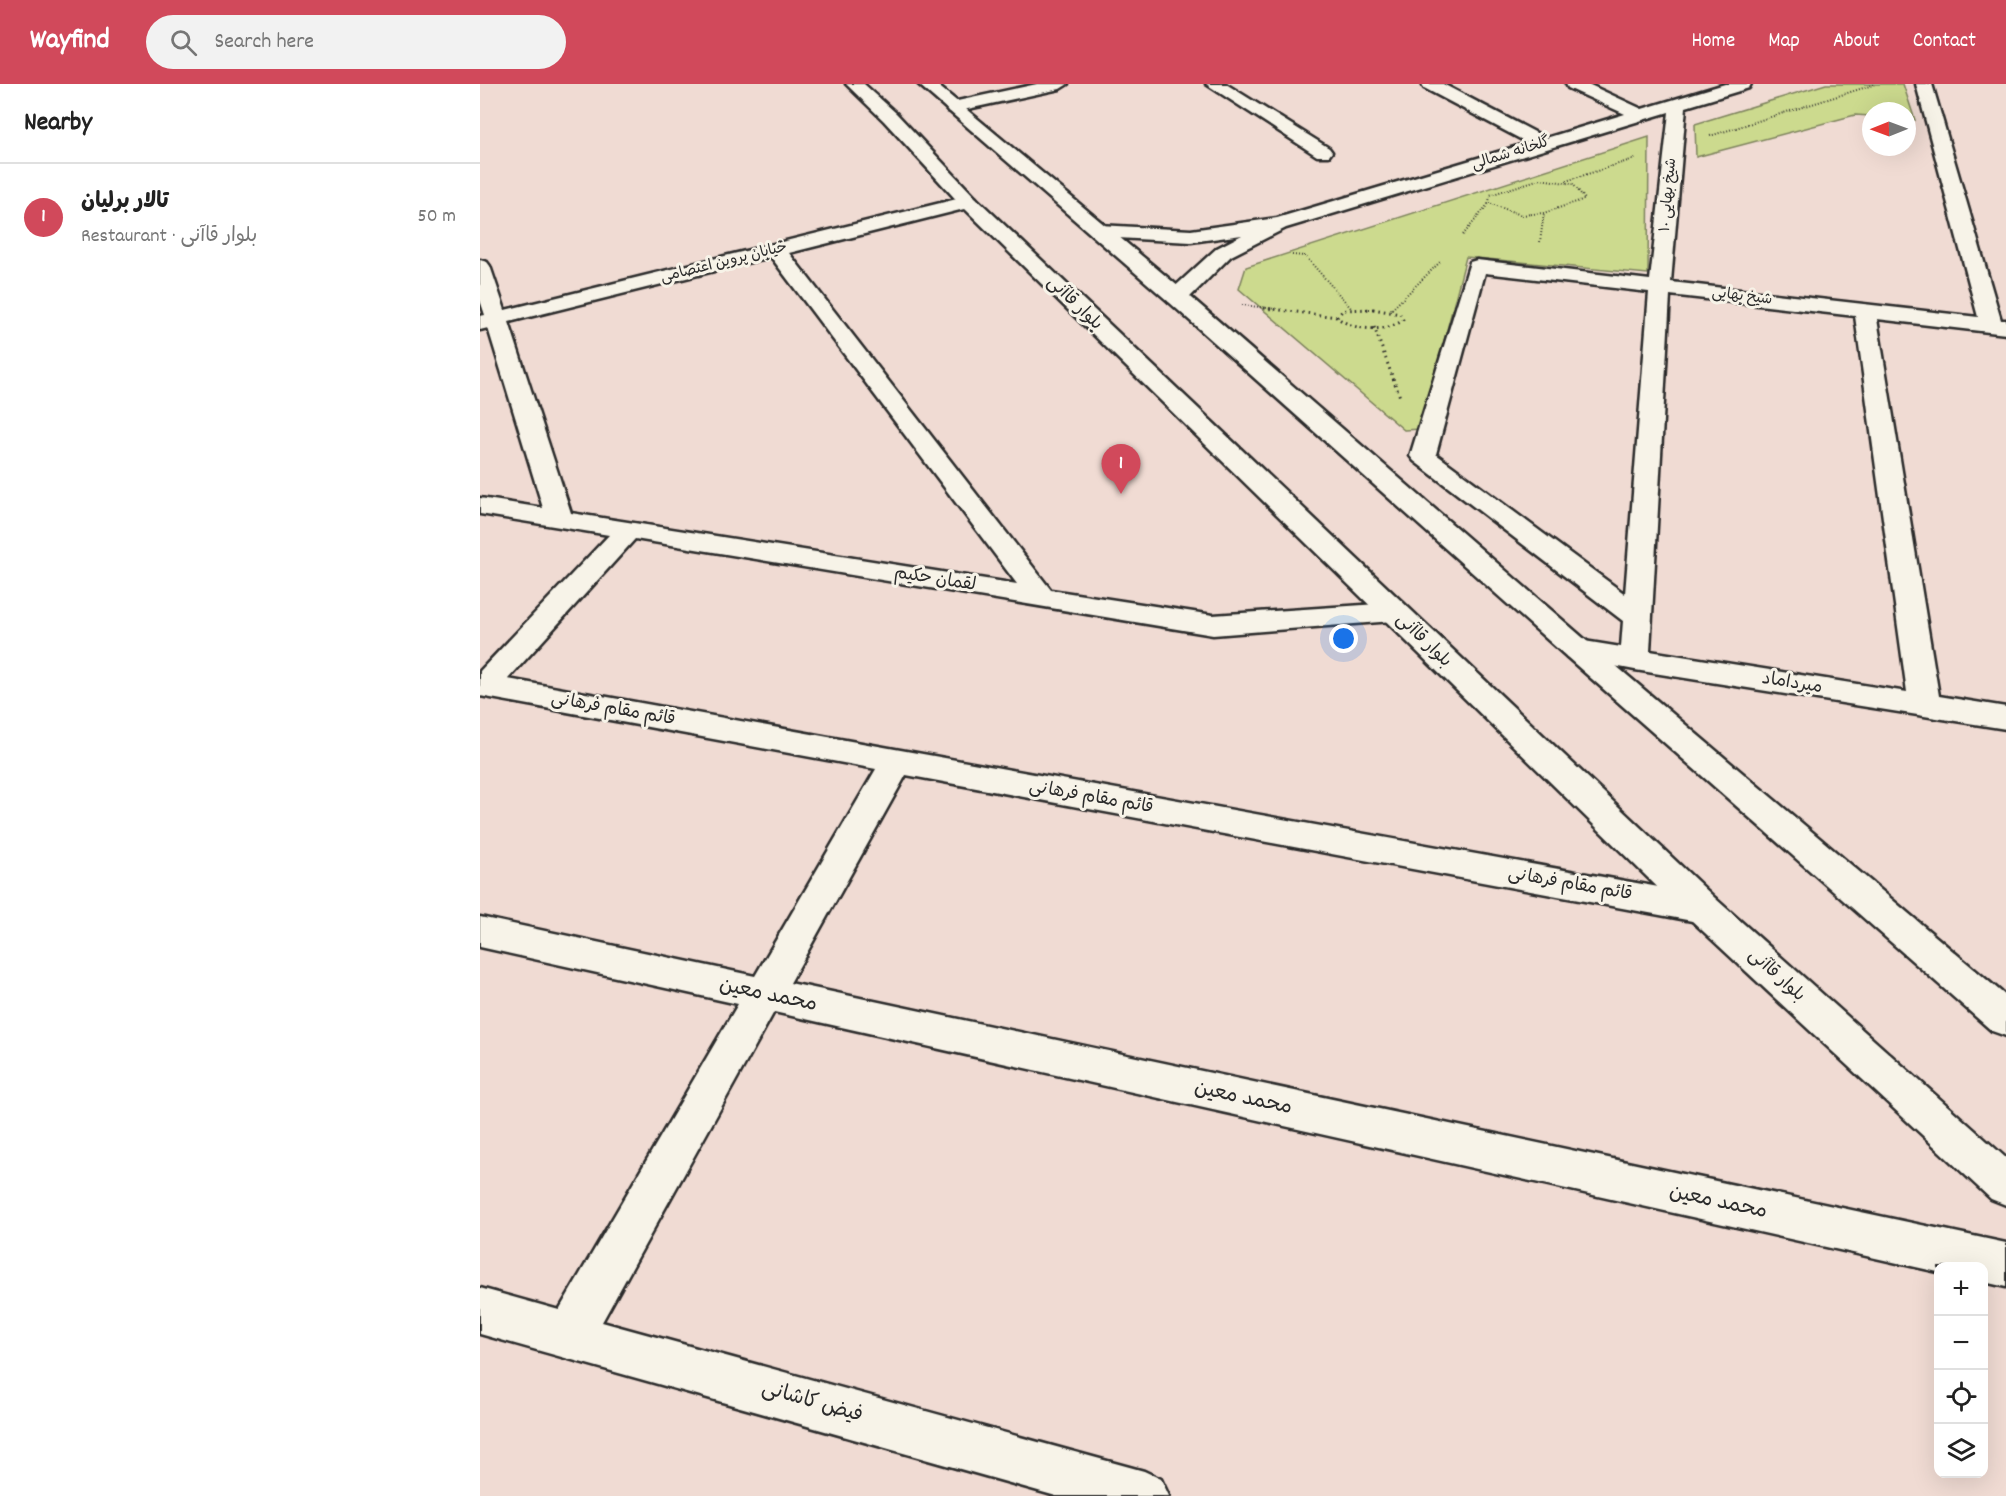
<!DOCTYPE html>
<meta charset="utf-8">
<style>
:root{--surface:#fff;--page:#f2f2f2;--text:#222;--muted:#767676;--line:#e0e0e0;--accent:#d1495b}
body{margin:0;font-family:Dekko,"Playpen Sans Arabic",sans-serif;background:var(--page);color:var(--text)}
.controls{position:absolute;right:18px;bottom:18px;display:grid;overflow:hidden;border-radius:12px;box-shadow:0 6px 24px #0002}
.controls button{width:54px;height:54px;display:grid;place-items:center;padding:0;border:0;border-bottom:2px solid var(--line);background:var(--surface);color:var(--text);font:30px sans-serif}
.compass{position:absolute;left:1382px;top:18px;width:54px;height:54px;border-radius:50%;background:var(--surface);box-shadow:0 6px 24px #0002;rotate:269deg}
.you{position:absolute;left:864px;top:555px;width:21px;height:21px;margin:-15px;border:4px solid #fff;border-radius:50%;background:#1a73e8;box-shadow:0 0 0 9px #1a73e833}
.badge{display:grid;place-items:center;width:39px;height:39px;border-radius:50%;background:var(--accent);color:#fff;font-size:20px;font-weight:700}
.pin{position:absolute;translate:-50% -50px;filter:drop-shadow(0 2px 3px #0008)}
.pin::after{content:'';position:absolute;top:32px;width:21px;height:18px;background:inherit;clip-path:polygon(0 0,100% 0,50% 100%)}
.list{margin:0;padding:0;list-style:none}
h2{display:flex;justify-content:space-between;align-items:center;height:78px;margin:0;padding:0 24px;font-size:26px}
h2 small{font-size:20px;font-weight:400;color:var(--muted)}
.list li{display:grid;grid-template-columns:39px 1fr auto;gap:18px;align-items:center;box-sizing:border-box;height:108px;padding:0 24px;border-top:2px solid var(--line)}
.list b{display:block;font-size:22px;white-space:nowrap}
.list p{margin:0;font-size:20px;white-space:nowrap;color:var(--muted)}
.list em{font-size:20px;font-style:normal;color:var(--muted)}
.icon{flex:none;width:33px;height:33px;fill:none;stroke:currentColor;stroke-width:2;stroke-linecap:round;stroke-linejoin:round}
.map{position:relative;flex:none;width:1526px;height:1412px;overflow:hidden}
header{display:flex;align-items:center;gap:36px;box-sizing:border-box;height:84px;padding:0 30px;background:var(--accent);color:#fff}
header strong{font-size:28px}
nav{display:flex;gap:33px;margin-inline-start:auto;font-size:21px}
.search{width:420px;height:54px;background:var(--page);display:flex;align-items:center;gap:15px;box-sizing:border-box;padding:0 21px;border-radius:33px;color:var(--muted);font-size:22px}
main{display:flex}
aside{flex:1;background:var(--surface)}
.map>svg:first-child{display:block}
</style>
<header>
<strong>Wayfind</strong>
<div class="search"><svg class="icon" aria-label="search" viewBox="0 0 24 24"><circle cx="10" cy="10" r="6"/><path d="M15 15l6 6"/></svg>Search here</div>
<nav><a>Home</a><a>Map</a><a>About</a><a>Contact</a></nav>
</header>
<main>
<aside>
<h2>Nearby<small></small></h2>
<ul class="list">
<li><span class="badge">1</span><div><b>تالار برلیان</b><p>Restaurant · بلوار قاآنی</p></div><em>50 m</em></li>
</ul>
</aside>
<div class="map">
<svg width="1526" height="1412" viewBox="0 0 1526 1412">
<rect width="100%" height="100%" fill="#f0dbd3"/>
<filter id="ink" filterUnits="userSpaceOnUse"><feTurbulence type="fractalNoise" baseFrequency=".0167" numOctaves="2"/><feDisplacementMap in="SourceGraphic" scale="12" xChannelSelector="R" yChannelSelector="G"/><feConvolveMatrix kernelMatrix="1 2 1 2 8 2 1 2 1" color-interpolation-filters="sRGB"/></filter>
<g filter="url(#ink)">
<g fill="#ccda8e" stroke="#7c825c" stroke-width="1.5">
<polygon points="1346,0 1423,0 1435,36 1427,35 1427,27 1391,27 1391,32 1375,31 1216,73 1215,40"/>
<polygon points="1169,53 1168,190 986,173 941,345 924,346 759,205 766,183"/>
</g>
<g fill="none" stroke-linecap="round" stroke-linejoin="round">
<g stroke="#2b2b2b" stroke-width="5">
<g id="minor">
<polygon points="557,0 588,0 580,5 474,28 468,27 465,23 468,19"/>
<polygon points="726,0 746,0 849,64 852,68 849,72 837,72"/>
<path d="M942,0H963L1066,54L1145,30L1088,4L1086,0H1108L1162,25L1245,0H1271L1269,4L1206,23L1191,198L1498,233L1436,0H1452L1521,236H1526V250L1397,235L1459,612L1526,623V645L1155,586L1087,573L1083,566L1087,559L1098,556L1141,563L1143,537L934,377L930,372L990,178L997,176L1170,196L1189,28L806,144L751,172L705,218L697,219L689,218L686,213L689,208L737,164L762,151L711,158L619,153L612,151L609,147L612,143L619,141L711,146L797,134L1048,59L944,4ZM1005,189L1169,208L1145,510L956,370ZM1190,211L1375,232L1427,608L1170,567Z"/>
<path d="M489,112L496,114L499,118L496,122L309,169L571,506L733,531L913,519L923,521L927,528L923,535L913,537L733,551L155,455L28,595L1223,811L1236,815L1241,825L1236,835L1223,839L426,691L310,899L1526,1159V1203L1504,1198V1182H1458V1188L294,928L122,1238L664,1387L681,1395L689,1412H576L0,1250V1204L79,1226L258,920L0,863V833L275,892L396,685L0,612V587L129,451L0,430V414L63,424L8,244L0,246V232L5,231L0,216V176L7,178L10,182L25,226ZM291,173L537,500L91,429L29,238Z"/>
</g>
</g>
<g stroke="#2b2b2b" stroke-width="5">
<g id="major">
<polygon points="366,0 384,0 416,29 496,114 1236,815 1526,1074 1526,1121 1511,1115 1210,835 482,122 404,37"/>
<polygon points="438,0 456,0 705,208 1109,559 1526,912 1526,952 1512,947 1087,573 689,218"/>
</g>
</g>
<g stroke="#2b2b2b" stroke-width="2" stroke-dasharray="1 2" stroke-linecap="butt">
<polyline points="1230,52 1396,0"/>
<polygon points="1060,95 1093,100 1105,115 1064,129 1041,131 1009,119 1010,111"/>
<polyline points="1086,97 1157,74"/>
<polyline points="983,151 1009,119"/>
<polyline points="1060,158 1064,129"/>
<polyline points="812,171 825,172 871,224"/>
<polyline points="762,221 796,225"/>
<polyline points="886,225 894,225"/>
<polyline points="912,225 961,177"/>
</g>
<g stroke="#2b2b2b" stroke-width="3" stroke-dasharray="1.5 4" stroke-linecap="butt">
<polyline points="784,224 857,233"/>
<path d="M893,225L920,230L923,236C907,249 872,247 857,233L863,226Z"/>
<polyline points="911,226 913,224"/>
<polyline points="894,243 920,313"/>
</g>
<use href="#minor" fill="#f7f3e8" fill-rule="evenodd"/>
<use href="#major" fill="#f7f3e8" fill-rule="evenodd"/>
</g>
</g>
<g text-anchor="middle" dominant-baseline="central" stroke-width="6" stroke-linejoin="round" paint-order="stroke">
<g font-size="15" fill="#2b2b2b" stroke="#f7f3e8">
<text transform="translate(1031 70) rotate(-17)">گلخانه شمالی</text>
<text transform="translate(1189 111) rotate(-85)">شیخ بهایی ۱۰</text>
<text transform="translate(244 179) rotate(-14)">خیابان پروین اعتصامی</text>
<text transform="translate(1262 213) rotate(7)">شیخ بهایی</text>
</g>
<g font-size="18" fill="#2b2b2b" stroke="#f7f3e8">
<text transform="translate(594 220) rotate(44)">بلوار قاآنی</text>
<text transform="translate(455 496) rotate(9)">لقمان حکیم</text>
<text transform="translate(943 557) rotate(44)">بلوار قاآنی</text>
<text transform="translate(1312 600) rotate(9)">میرداماد</text>
<text transform="translate(133 626) rotate(10)">قائم مقام فرهانی</text>
<text transform="translate(611 714) rotate(10)">قائم مقام فرهانی</text>
<text transform="translate(1090 801) rotate(10)">قائم مقام فرهانی</text>
<text transform="translate(1296 892) rotate(42)">بلوار قاآنی</text>
</g>
<g font-size="21" fill="#2b2b2b" stroke="#f7f3e8">
<text transform="translate(288 912) rotate(12)">محمد معین</text>
<text transform="translate(763 1015) rotate(12)">محمد معین</text>
<text transform="translate(1238 1119) rotate(12)">محمد معین</text>
<text transform="translate(332 1319) rotate(16)">فیض کاشانی</text>
</g>
</g>
</svg>
<div class="controls">
<button>+</button>
<button>−</button>
<button><svg class="icon" aria-label="locate" viewBox="0 0 24 24"><circle cx="12" cy="12" r="6"/><path d="M12 2v4M12 18v4M2 12h4M18 12h4"/></svg></button>
<button><svg class="icon" aria-label="layers" viewBox="0 0 24 24"><path d="M12 4l9 5-9 5-9-5zM3 14l9 5 9-5"/></svg></button>
</div>
<svg class="compass" viewBox="-18 -18 36 36"><path d="M0-13l5 13h-10z" fill="#e53935"/><path d="M0 13l5-13h-10z" fill="#767676"/></svg>
<div class="you"></div>
<div class="pin badge" style="left:641px;top:410px">1</div>
</div>
</main>
